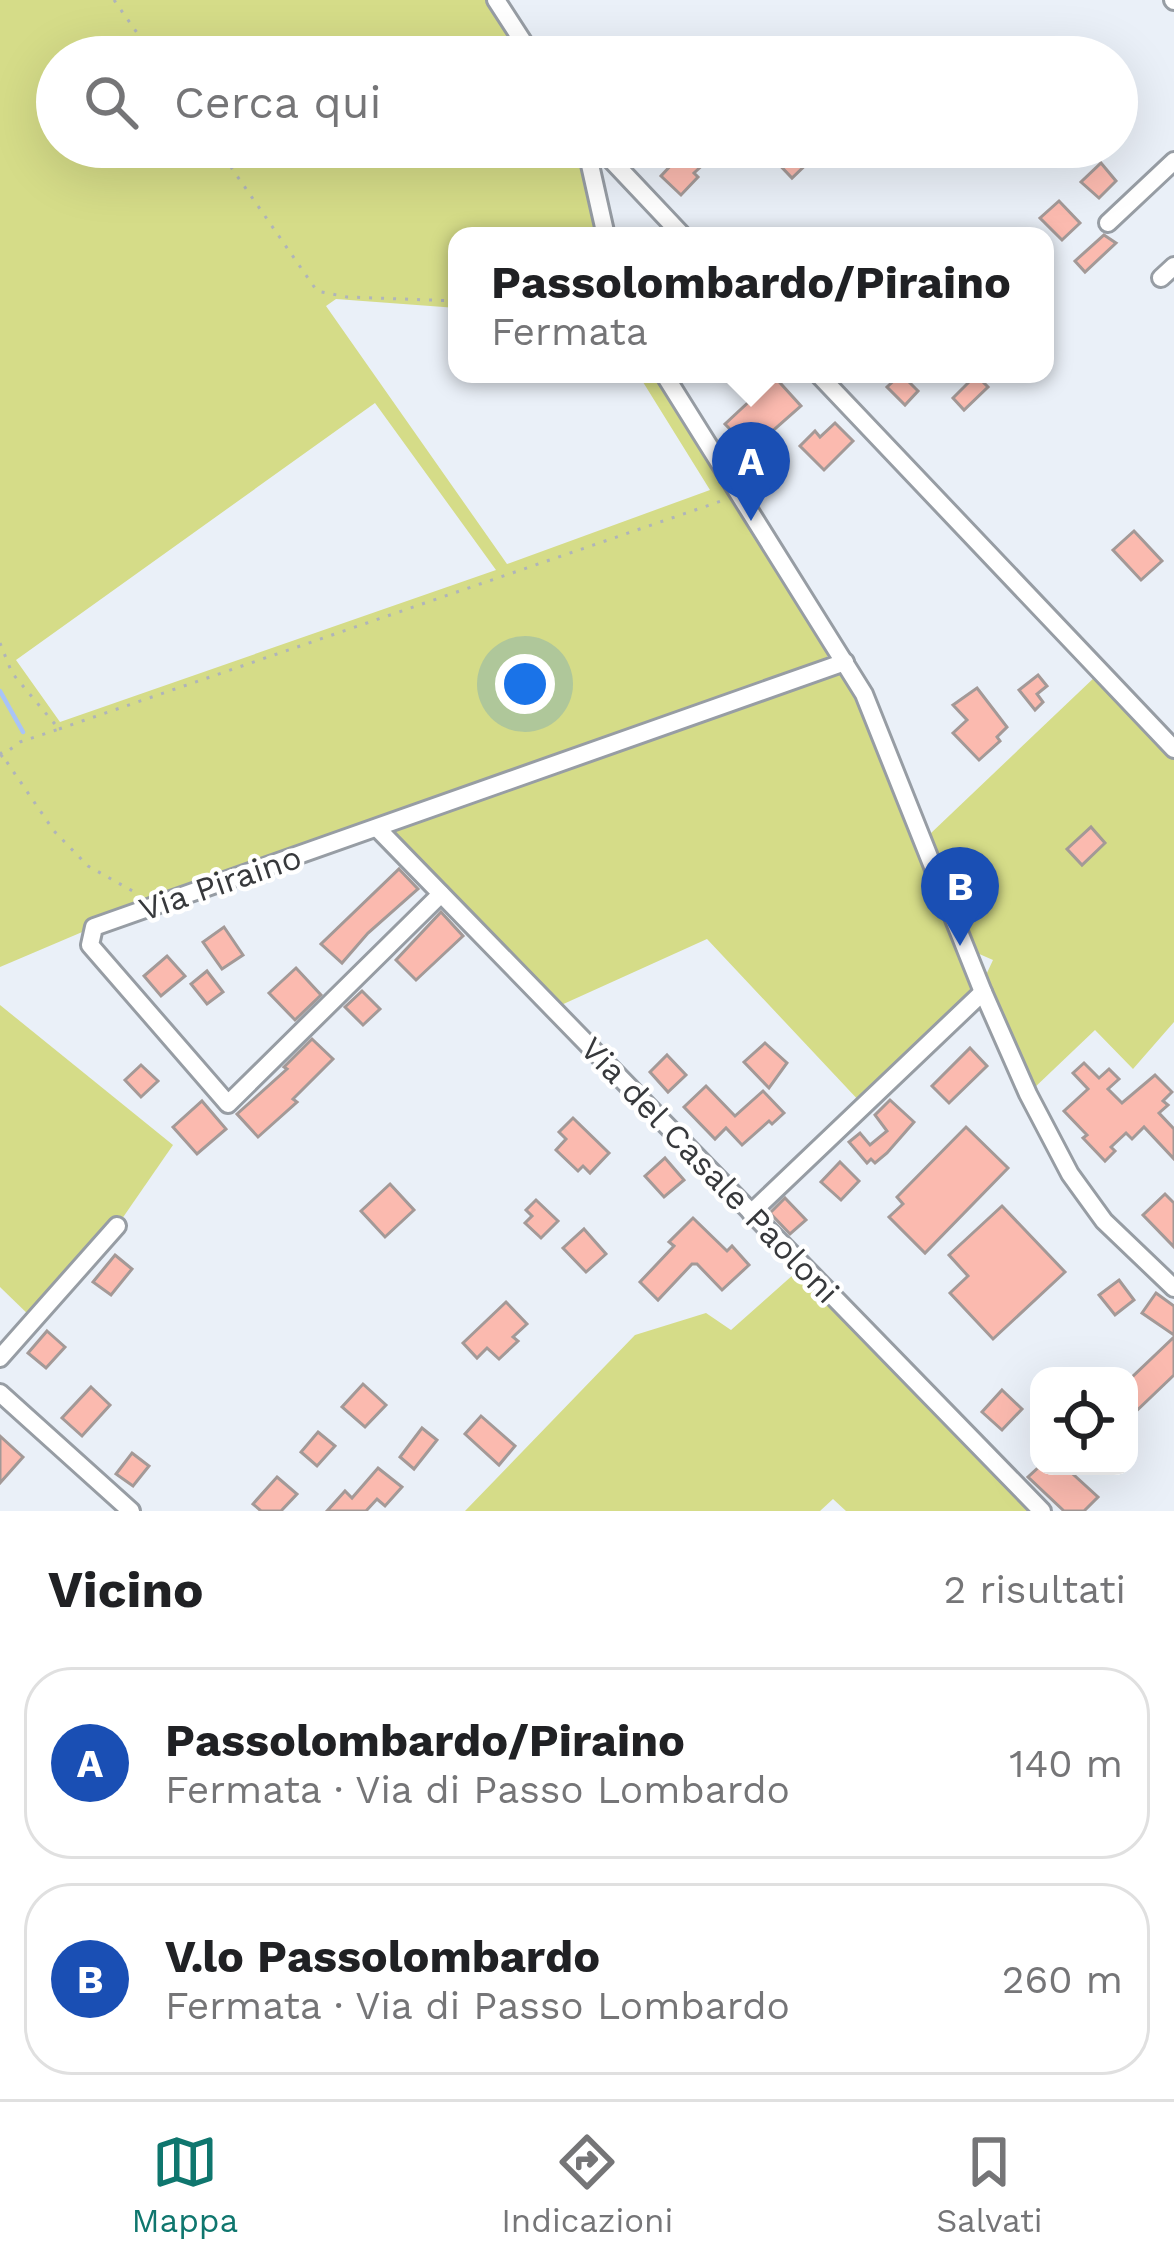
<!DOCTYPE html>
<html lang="it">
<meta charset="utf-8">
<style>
:root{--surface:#fff;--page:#f6f6f6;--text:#202124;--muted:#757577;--line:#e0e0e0;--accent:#0f766e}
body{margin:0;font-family:"Work Sans",sans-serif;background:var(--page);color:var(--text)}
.controls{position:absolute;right:36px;bottom:36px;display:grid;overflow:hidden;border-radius:24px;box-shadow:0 12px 48px #0002}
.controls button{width:108px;height:108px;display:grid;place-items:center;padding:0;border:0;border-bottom:3px solid var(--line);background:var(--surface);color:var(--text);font:60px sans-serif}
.you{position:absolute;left:525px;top:684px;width:42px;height:42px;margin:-30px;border:9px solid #fff;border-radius:50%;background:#1a73e8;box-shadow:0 0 0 18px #1a73e833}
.badge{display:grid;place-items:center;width:78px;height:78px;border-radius:50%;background:var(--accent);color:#fff;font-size:39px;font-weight:700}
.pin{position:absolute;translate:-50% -99px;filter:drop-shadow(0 3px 6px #0008)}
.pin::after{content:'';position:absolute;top:63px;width:42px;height:36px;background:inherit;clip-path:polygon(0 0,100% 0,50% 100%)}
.popup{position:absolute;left:448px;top:227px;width:606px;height:156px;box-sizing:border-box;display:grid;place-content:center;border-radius:24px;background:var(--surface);filter:drop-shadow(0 3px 9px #0005);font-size:39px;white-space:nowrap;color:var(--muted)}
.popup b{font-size:45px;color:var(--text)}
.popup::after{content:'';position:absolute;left:50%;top:100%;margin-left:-24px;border:24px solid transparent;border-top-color:var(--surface)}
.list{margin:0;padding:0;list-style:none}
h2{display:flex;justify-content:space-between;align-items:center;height:156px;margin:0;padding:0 48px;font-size:51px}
h2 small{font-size:39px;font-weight:400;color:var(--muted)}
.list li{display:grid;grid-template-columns:78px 1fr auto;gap:36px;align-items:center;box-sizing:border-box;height:192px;margin:0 24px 24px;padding:0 24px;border:3px solid var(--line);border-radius:48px}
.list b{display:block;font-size:45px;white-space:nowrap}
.list p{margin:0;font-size:39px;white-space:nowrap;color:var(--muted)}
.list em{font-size:39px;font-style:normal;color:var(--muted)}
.icon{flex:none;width:66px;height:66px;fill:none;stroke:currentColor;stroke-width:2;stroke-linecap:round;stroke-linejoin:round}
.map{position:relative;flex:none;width:1174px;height:1511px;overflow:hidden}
.search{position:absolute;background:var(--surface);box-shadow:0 12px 48px #0002;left:36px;right:36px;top:36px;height:132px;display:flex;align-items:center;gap:30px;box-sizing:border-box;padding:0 42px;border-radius:66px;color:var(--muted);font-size:45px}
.sheet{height:588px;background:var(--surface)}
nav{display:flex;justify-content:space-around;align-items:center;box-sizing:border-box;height:168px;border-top:3px solid var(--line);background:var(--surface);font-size:33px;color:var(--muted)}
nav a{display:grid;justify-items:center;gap:6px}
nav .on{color:var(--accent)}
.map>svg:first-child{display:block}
</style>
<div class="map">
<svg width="1174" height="1511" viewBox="0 0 1174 1511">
<rect width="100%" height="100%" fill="#eaf0f8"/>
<g fill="#d5dc88" fill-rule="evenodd">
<path d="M0,0H491L528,57H57V147H580L601,236H457V308L336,299L326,306L507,564L710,490L638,374H659L829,648L826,662L94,927L0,967ZM375,403L496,570L60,722L16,660Z"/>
<polygon points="843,668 872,723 973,988 971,994 862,1104 707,939 559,1006 390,831"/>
<polygon points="1097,675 1174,756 1174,1022 1133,1069 1095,1030 1032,1090 986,975 993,960 977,953 930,834"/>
<polygon points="0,1005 173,1145 117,1226 34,1320 0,1287"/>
<polygon points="803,1266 1042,1511 846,1511 833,1499 820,1511 465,1511 635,1335 706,1313 731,1330"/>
</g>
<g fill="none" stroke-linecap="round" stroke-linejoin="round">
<polyline stroke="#a9c4f7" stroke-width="4.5" points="0,691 23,732"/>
</g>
<g fill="#fbbaaf" stroke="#a39997" stroke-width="3">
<polygon points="688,147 722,147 694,173 698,177 681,195 661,176"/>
<polygon points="785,147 810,147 817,154 792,178 773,158"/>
<polygon points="1101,163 1116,181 1099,198 1081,182"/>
<polygon points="1059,201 1080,223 1062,240 1040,218"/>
<polygon points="1104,235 1116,243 1085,272 1075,261"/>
<polygon points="772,374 801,406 769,434 773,438 755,455 725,424 755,396 751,392"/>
<polygon points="901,374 918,391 905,405 887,387"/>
<polygon points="976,375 988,387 964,410 953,398"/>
<polygon points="835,423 853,441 824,470 800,446 815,431 820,437"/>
<polygon points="1134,531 1162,561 1141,580 1113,550"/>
<polygon points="1038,675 1047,686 1037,694 1043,702 1035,710 1019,690"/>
<polygon points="977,688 1007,727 997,737 1000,741 979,760 953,733 967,720 953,705"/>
<polygon points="1091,827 1105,843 1082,865 1067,849"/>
<polygon points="399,869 418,889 368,933 342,963 321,944"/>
<polygon points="441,912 463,936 416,980 396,960"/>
<polygon points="224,927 243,955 222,969 203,942"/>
<polygon points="167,956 185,976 161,996 144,976"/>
<polygon points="296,968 321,995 295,1020 269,993"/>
<polygon points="207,971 223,992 207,1004 191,984"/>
<polygon points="362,991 380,1009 363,1025 345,1007"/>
<polygon points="312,1039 333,1059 293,1099 297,1102 258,1137 237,1114 287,1069 284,1067"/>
<polygon points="765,1043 787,1063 769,1088 744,1062"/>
<polygon points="970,1048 987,1066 949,1103 932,1086"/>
<polygon points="667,1055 686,1075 668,1092 650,1072"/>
<polygon points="1084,1063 1099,1078 1109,1069 1119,1079 1108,1089 1122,1103 1155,1075 1172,1092 1163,1101 1168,1105 1159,1113 1174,1129 1174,1159 1144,1127 1132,1139 1126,1133 1111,1147 1115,1151 1105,1161 1083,1138 1087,1135 1064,1111 1088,1089 1073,1073"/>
<polygon points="141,1065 158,1081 141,1097 125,1080"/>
<polygon points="706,1086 735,1116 763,1091 784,1113 772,1124 769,1121 742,1145 726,1128 715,1139 684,1107"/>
<polygon points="890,1100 914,1122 887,1153 875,1163 871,1159 867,1163 849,1142 860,1133 870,1145 887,1131 875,1115"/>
<polygon points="202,1101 226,1129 197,1154 173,1127"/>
<polygon points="573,1118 609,1153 590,1173 583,1166 578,1171 556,1150 566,1139 559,1132"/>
<polygon points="966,1127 1008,1168 925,1253 889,1217 903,1204 897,1197"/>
<polygon points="665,1158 684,1180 664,1197 645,1176"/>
<polygon points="840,1162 859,1181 841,1200 821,1182"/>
<polygon points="390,1184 414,1210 385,1237 361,1211"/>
<polygon points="1165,1194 1174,1203 1174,1247 1143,1215"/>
<polygon points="785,1198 806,1220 790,1234 770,1213"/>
<polygon points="536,1200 558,1221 541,1238 525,1223 532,1216 526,1210"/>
<polygon points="1002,1206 1065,1272 993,1339 950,1293 968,1276 949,1255"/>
<polygon points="693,1218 727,1251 732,1246 749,1265 722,1290 697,1264 692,1264 658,1300 640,1282 674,1246 669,1242"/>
<polygon points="584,1229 606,1254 586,1272 563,1248"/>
<polygon points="115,1255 132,1269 111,1295 93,1282"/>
<polygon points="1119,1280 1134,1300 1115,1315 1099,1295"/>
<polygon points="1156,1293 1174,1306 1174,1335 1142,1313"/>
<polygon points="506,1302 527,1324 513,1337 518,1341 499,1359 487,1348 477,1358 463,1343"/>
<polygon points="47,1331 65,1347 46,1368 28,1353"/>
<polygon points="1174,1337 1174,1375 1129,1418 1129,1380"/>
<polygon points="363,1384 386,1405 365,1427 342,1407"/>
<polygon points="91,1387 110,1405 82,1436 62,1418"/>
<polygon points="1002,1390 1022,1409 1002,1430 982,1412"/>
<polygon points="481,1416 515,1446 499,1465 465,1434"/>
<polygon points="422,1428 437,1440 414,1469 400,1457"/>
<polygon points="318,1432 335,1446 317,1466 301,1452"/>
<polygon points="0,1436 23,1457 0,1483"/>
<polygon points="132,1453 149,1466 133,1486 116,1474"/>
<polygon points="1040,1466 1064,1466 1098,1497 1084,1511 1064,1511 1028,1477"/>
<polygon points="378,1468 402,1487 385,1506 377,1499 366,1511 327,1511 345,1491 352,1498"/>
<polygon points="277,1477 297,1494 281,1511 261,1511 253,1504"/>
</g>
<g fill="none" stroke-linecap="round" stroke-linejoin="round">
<g stroke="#979da4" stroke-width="22">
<g id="minor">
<polyline points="496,0 533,57"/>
<polyline points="1173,0 1174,1"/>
<polyline points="586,147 606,236"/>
<polyline points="599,147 683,236"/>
<polyline points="1108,223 1174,161"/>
<polyline points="1161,278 1174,266"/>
<polyline points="664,374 864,694 983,992 1028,1094 1070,1174 1104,1221 1174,1288"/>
<polyline points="818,374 1174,749"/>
<polyline points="377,828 1042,1511"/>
<polyline points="441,894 228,1104 90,945 94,927 845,662"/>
<polyline points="751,1213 983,992"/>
<polyline points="0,1358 117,1226"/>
<polyline points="0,1393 131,1511"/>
</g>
</g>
<g stroke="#afb4ba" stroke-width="3" stroke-dasharray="3 9" stroke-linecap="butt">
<polyline points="114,0 154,57"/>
<polyline points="217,147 317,291 347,297 457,301"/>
<polyline points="0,643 12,673 59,729 20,742 0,757"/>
<polyline points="59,729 727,499"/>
<polyline points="0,752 54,831 88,866 138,894"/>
</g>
<use href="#minor" stroke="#fff" stroke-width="16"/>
</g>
<g text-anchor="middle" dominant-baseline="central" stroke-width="9" stroke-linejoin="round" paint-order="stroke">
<g font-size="33" fill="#37393c" stroke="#fff">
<text transform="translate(220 883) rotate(-19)">Via Piraino</text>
<text transform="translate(710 1170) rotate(46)">Via del Casale Paoloni</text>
</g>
</g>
</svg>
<div class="controls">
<button><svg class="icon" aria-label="locate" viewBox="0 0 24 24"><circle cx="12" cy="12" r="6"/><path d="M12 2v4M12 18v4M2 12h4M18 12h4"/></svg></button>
</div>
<div class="you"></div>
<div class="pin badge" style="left:751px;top:521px;background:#1a4fb4">A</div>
<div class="popup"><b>Passolombardo/Piraino</b>Fermata</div>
<div class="pin badge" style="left:960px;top:946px;background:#1a4fb4">B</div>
<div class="search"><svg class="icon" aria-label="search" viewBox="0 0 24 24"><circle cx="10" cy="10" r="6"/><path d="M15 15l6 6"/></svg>Cerca qui</div>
</div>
<section class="sheet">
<h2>Vicino<small>2 risultati</small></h2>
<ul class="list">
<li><span class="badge" style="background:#1a4fb4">A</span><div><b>Passolombardo/Piraino</b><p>Fermata · Via di Passo Lombardo</p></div><em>140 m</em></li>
<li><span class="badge" style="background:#1a4fb4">B</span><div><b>V.lo Passolombardo</b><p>Fermata · Via di Passo Lombardo</p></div><em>260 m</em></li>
</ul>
</section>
<nav>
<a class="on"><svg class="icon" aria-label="map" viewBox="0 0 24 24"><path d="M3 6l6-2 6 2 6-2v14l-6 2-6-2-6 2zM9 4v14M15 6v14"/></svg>Mappa</a>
<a><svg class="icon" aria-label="directions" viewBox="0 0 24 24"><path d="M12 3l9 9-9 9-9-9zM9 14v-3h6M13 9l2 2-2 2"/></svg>Indicazioni</a>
<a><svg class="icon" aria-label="saved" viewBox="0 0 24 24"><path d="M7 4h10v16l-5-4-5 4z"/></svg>Salvati</a>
</nav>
